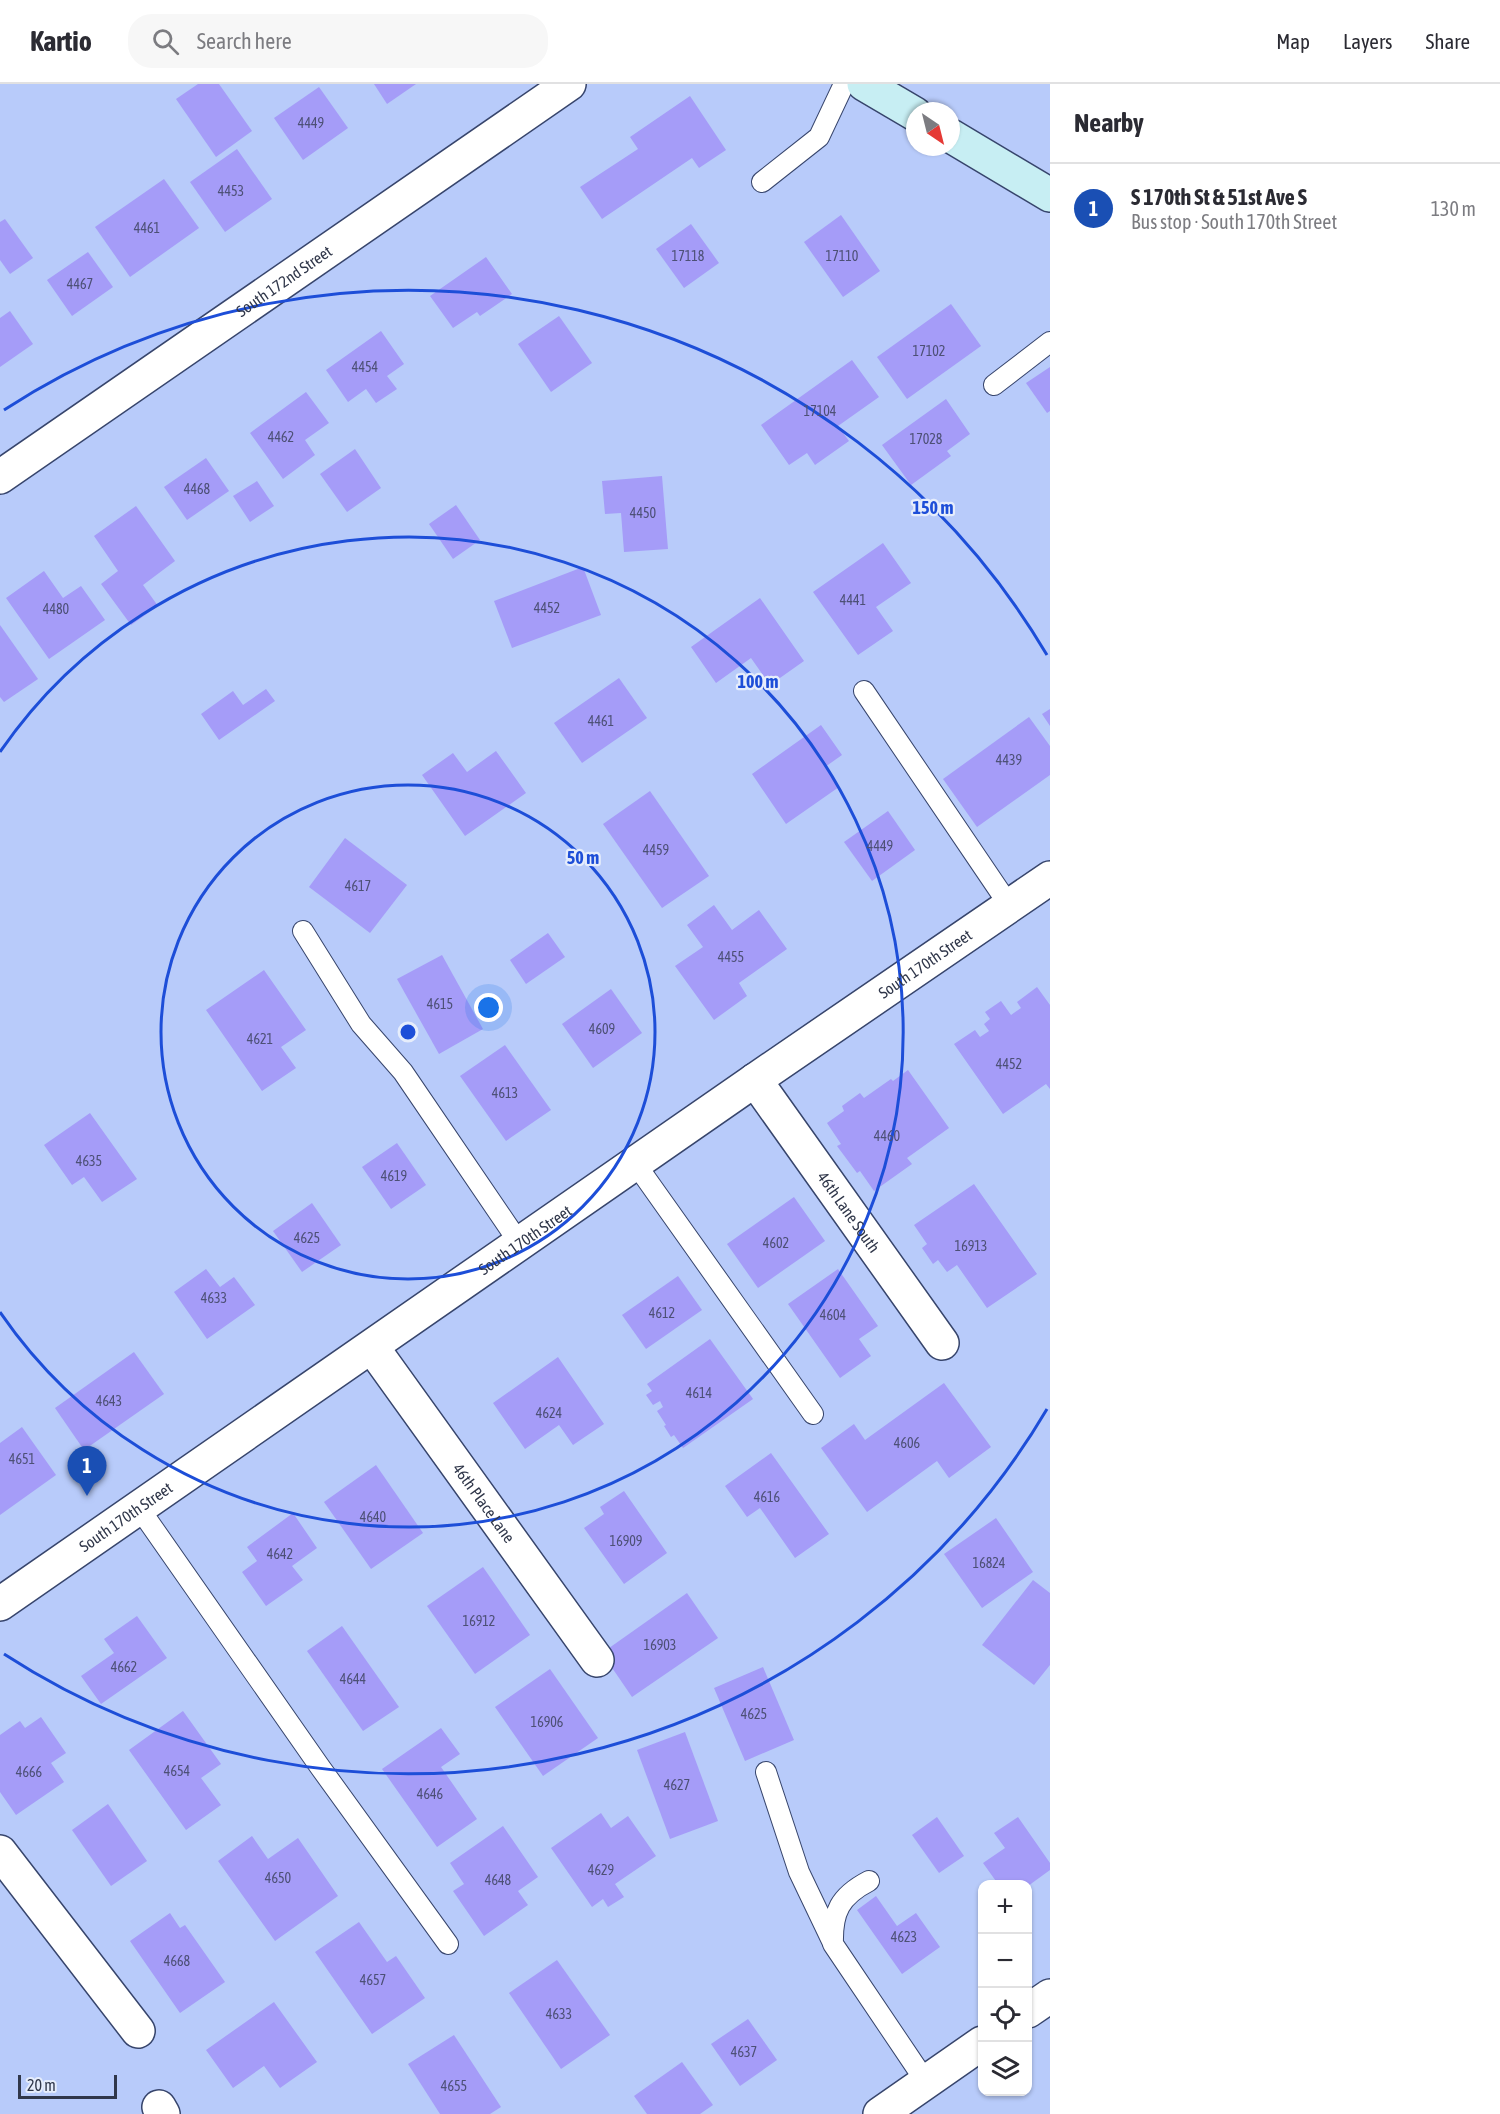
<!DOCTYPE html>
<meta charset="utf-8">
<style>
:root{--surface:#fff;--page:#f7f7f7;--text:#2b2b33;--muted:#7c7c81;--line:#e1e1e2;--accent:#756130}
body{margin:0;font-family:"Asap Condensed",sans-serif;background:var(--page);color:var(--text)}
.controls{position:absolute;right:18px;bottom:18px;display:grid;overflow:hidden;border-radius:12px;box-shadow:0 2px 4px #0004}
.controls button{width:54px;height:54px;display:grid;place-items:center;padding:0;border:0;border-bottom:2px solid var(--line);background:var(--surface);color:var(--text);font:30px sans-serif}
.compass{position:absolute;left:906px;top:18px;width:54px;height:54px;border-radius:50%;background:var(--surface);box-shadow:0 2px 4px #0004;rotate:145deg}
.scale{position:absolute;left:18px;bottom:15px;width:99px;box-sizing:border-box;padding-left:6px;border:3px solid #30374a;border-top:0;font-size:16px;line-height:21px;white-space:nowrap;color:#30374a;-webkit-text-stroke:4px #e6edfb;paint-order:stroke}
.you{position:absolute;left:489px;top:924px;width:21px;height:21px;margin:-15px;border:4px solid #fff;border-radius:50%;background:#1a73e8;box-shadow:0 0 0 9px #1a73e833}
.badge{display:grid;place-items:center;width:39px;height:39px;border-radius:50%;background:var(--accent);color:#fff;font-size:20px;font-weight:700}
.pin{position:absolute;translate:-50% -50px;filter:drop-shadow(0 2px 3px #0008)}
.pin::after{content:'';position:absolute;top:32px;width:21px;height:18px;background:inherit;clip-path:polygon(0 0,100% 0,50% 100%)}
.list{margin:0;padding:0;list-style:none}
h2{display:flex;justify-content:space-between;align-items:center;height:78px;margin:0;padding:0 24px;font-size:26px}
h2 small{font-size:20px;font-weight:400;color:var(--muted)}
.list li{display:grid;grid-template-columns:39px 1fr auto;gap:18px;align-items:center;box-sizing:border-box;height:90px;padding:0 24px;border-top:2px solid var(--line)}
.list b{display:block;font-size:22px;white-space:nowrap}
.list p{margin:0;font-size:20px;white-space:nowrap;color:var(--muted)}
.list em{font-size:20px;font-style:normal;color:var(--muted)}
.icon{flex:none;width:33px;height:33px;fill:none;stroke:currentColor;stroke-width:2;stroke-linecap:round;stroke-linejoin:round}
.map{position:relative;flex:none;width:1050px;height:2030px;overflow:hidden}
header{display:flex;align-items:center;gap:36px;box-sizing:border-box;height:84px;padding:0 30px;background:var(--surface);border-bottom:2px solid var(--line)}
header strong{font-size:28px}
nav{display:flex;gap:33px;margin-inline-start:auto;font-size:21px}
.search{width:420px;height:54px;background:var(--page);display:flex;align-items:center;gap:15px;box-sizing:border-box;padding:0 21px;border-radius:24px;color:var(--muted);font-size:22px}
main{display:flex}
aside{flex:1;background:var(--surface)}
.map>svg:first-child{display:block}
</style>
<header>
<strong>Kartio</strong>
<div class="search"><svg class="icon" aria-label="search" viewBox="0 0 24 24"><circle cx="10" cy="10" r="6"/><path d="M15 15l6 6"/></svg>Search here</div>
<nav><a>Map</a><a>Layers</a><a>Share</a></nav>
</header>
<main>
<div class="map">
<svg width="1050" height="2030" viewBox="0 0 1050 2030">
<rect width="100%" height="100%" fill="#b8cbfa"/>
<g fill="#a59cf8">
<polygon points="198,0 219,0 252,47 216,73 176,15"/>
<polygon points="374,0 416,0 387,20"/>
<polygon points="319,3 348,44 303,76 274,34"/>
<polygon points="690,12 726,66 699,84 692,74 602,135 580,103 638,65 630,53"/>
<polygon points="237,65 272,115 225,148 190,98"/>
<polygon points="164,95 199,144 130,193 95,143"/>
<polygon points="841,131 880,187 843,213 804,158"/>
<polygon points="5,135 33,174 10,190 0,176 0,138"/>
<polygon points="691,140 719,179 684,204 656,165"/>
<polygon points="88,168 113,203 72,232 47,196"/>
<polygon points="486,173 512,210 480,232 477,228 453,244 430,212"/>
<polygon points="951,220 981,262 907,315 877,273"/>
<polygon points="10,227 33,260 0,283 0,234"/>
<polygon points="559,232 592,279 551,308 518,260"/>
<polygon points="381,247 404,280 387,292 397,305 376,319 366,305 348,318 326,286"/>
<polygon points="852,276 879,313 838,342 849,357 815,381 807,369 789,381 761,341"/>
<polygon points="1050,283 1050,327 1047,329 1026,299"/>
<polygon points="306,308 329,339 305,356 315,371 283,395 250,349"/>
<polygon points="946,315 970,350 947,367 951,372 911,401 882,361"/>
<polygon points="355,365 381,404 347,428 320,390"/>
<polygon points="206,374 229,407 187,436 164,403"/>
<polygon points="662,392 668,465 624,468 621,429 605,430 602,397"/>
<polygon points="257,397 274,422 250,438 233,412"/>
<polygon points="456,421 480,456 453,475 429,440"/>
<polygon points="136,422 175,477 143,501 158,522 131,541 101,500 118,487 94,452"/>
<polygon points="883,459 911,499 876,523 893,547 858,571 813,508"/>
<polygon points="583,483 601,531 512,564 494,517"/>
<polygon points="44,487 63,514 81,502 105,536 49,575 6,514"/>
<polygon points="760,514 804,577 770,601 751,574 716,599 691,563"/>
<polygon points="0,541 38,595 4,618 0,613"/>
<polygon points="619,594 647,634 582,679 554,639"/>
<polygon points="266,605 275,617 219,656 201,630 233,607 243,621"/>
<polygon points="1050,625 1050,642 1042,630"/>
<polygon points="1029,633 1050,662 1050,691 977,743 943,695"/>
<polygon points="821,641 842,671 825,683 839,703 786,740 752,690"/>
<polygon points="496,667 526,709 465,752 422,691 453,669 467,688"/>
<polygon points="650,707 709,792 662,824 603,740"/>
<polygon points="888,727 915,766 872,797 844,758"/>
<polygon points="345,754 407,801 370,849 309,803"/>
<polygon points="714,821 732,846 759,826 787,865 739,899 747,912 714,936 675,882 703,863 687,841"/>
<polygon points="548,849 565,873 526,900 510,876"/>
<polygon points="442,871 483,945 439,970 397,895"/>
<polygon points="264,886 306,946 281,963 296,984 262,1007 206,926"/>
<polygon points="1037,903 1050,921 1050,1005 1046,1000 1003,1030 954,960 975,946 980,953 989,947 984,940 990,935 985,928 1001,917 1011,931 1021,924 1017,918"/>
<polygon points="611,905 642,949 593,984 562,940"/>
<polygon points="505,961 551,1026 506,1057 460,992"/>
<polygon points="908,986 949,1044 907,1074 912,1080 874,1107 860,1087 857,1089 837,1062 841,1060 827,1039 844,1027 842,1022 860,1009 864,1014 891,995 893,997"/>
<polygon points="90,1029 137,1095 102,1118 84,1093 72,1101 44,1061"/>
<polygon points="397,1059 426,1101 391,1125 362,1083"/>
<polygon points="974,1100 1037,1190 987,1224 957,1181 947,1188 938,1176 933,1180 922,1164 927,1160 914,1141"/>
<polygon points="794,1113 825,1157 758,1204 727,1160"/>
<polygon points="312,1119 341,1161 302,1188 273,1147"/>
<polygon points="206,1185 220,1203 234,1193 255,1221 207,1255 174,1208"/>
<polygon points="838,1185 878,1242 859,1255 871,1272 840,1294 788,1220"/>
<polygon points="678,1192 702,1226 646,1265 622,1231"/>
<polygon points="710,1255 753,1315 683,1364 674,1351 671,1353 664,1342 666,1341 657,1327 663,1323 660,1317 653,1321 646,1311 652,1307 647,1300"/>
<polygon points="134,1268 164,1310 84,1366 55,1324"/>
<polygon points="558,1273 604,1340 573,1361 559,1341 525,1365 493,1319"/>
<polygon points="944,1299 991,1363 949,1394 937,1377 867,1428 821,1364 854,1340 865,1356"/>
<polygon points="22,1343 56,1391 0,1431 0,1359"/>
<polygon points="771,1369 829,1450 795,1474 760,1424 747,1433 725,1402"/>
<polygon points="376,1381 423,1449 371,1485 324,1418"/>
<polygon points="624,1407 667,1469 624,1500 584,1444 604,1430 600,1423"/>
<polygon points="293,1429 317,1464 292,1482 303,1496 266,1522 242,1488 257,1477 247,1463"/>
<polygon points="996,1434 1033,1488 982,1524 944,1470"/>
<polygon points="483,1483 530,1551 475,1590 427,1522"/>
<polygon points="1033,1496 1050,1509 1050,1581 1034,1601 982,1561"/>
<polygon points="687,1509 718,1554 632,1613 602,1569"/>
<polygon points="137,1532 167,1574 101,1620 81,1592 114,1569 104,1555"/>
<polygon points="342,1542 399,1623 363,1647 307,1567"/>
<polygon points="763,1583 794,1656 745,1677 714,1604"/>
<polygon points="550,1585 598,1654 543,1692 495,1623"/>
<polygon points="183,1627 221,1680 201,1694 221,1721 186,1746 129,1666"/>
<polygon points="41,1633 66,1669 51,1679 64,1698 16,1731 0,1708 0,1651 20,1637 25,1644"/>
<polygon points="441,1644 460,1670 441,1683 477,1735 437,1763 382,1685"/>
<polygon points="685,1648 718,1737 670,1755 637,1666"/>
<polygon points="108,1720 147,1777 111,1802 72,1746"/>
<polygon points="601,1729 611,1744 628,1732 656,1772 615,1800 624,1813 608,1823 603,1815 592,1823 551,1764"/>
<polygon points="937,1733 964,1772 939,1789 912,1751"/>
<polygon points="1018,1733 1050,1779 1050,1786 1028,1802 998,1800 983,1779 1005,1764 994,1749"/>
<polygon points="503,1742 538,1793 518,1807 528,1821 484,1852 453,1807 464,1800 450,1779"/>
<polygon points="252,1752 268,1775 298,1754 338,1812 275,1857 218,1777"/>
<polygon points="876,1812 897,1842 916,1829 940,1863 902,1890 857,1826"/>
<polygon points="170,1829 180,1844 185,1841 225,1898 180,1929 130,1857"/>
<polygon points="359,1838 387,1878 396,1872 425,1914 372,1950 315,1868"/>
<polygon points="557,1876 610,1951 561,1985 509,1909"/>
<polygon points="274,1918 317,1978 280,2004 264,1982 233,2004 206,1966"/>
<polygon points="748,1935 777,1976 740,2002 711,1960"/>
<polygon points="454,1951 501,2023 490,2030 440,2030 408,1980"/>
<polygon points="682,1978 713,2021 700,2030 647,2030 634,2012"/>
</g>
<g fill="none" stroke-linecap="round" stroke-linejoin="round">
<g stroke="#37456c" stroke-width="22">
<g id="service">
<polyline points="762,98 819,53 844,0"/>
<polyline points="994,301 1050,258"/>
<polyline points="864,607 1009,821"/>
<polyline points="303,847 361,940 403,988 520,1160"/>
<polyline points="635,1079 813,1330"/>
<polyline points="139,1424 320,1683 448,1860"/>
<polyline points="766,1688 799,1788 832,1857"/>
<path d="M869,1797C840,1812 832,1828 833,1860L926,1998"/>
</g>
</g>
<g stroke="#37456c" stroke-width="36">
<g id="minor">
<path id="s1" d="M0,393L569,0"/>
<path id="s2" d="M755,996L942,1259"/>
<path id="s3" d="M372,1263L597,1576"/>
<polyline points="0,1768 138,1947"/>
<polyline points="1028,1927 1050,1912"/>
<polyline points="159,2023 163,2030"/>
<polyline points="880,2030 982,1959"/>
</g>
</g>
<g stroke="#37456c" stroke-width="36">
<g id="tertiary">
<path id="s4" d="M0,1520L755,996L1050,794"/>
</g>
</g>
<g stroke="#37456c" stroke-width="36">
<g id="secondary">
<polyline points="864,0 915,30"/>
<polyline points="951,52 1050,111"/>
</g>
</g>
<use href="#service" stroke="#fff" stroke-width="20"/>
<use href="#minor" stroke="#fff" stroke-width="33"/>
<use href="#tertiary" stroke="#fff" stroke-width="33"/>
<use href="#secondary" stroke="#c7eef3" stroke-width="33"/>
</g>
<g fill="none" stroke="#1d4ed8" stroke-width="3">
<circle cx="408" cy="948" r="247"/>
<path d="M0 668A495 495 0 1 1 0 1228"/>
<path d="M1047 1325A742 742 0 0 1 4 1570M4 326A742 742 0 0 1 1047 571"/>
</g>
<g text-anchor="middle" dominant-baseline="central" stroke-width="4.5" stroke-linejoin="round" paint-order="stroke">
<g font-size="14" fill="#4d5076">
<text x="311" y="39">4449</text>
<text x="231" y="107">4453</text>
<text x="147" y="144">4461</text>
<text x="688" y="172">17118</text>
<text x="842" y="172">17110</text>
<text x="80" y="200">4467</text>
<text x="929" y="267">17102</text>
<text x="365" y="283">4454</text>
<text x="820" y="327">17104</text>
<text x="281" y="353">4462</text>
<text x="926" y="355">17028</text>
<text x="197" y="405">4468</text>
<text x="643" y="429">4450</text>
<text x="853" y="516">4441</text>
<text x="547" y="524">4452</text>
<text x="56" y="525">4480</text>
<text x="601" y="637">4461</text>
<text x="1009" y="676">4439</text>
<text x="880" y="762">4449</text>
<text x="656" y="766">4459</text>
<text x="358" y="802">4617</text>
<text x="731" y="873">4455</text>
<text x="440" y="920">4615</text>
<text x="602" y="945">4609</text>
<text x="260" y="955">4621</text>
<text x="1009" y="980">4452</text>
<text x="505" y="1009">4613</text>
<text x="887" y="1052">4460</text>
<text x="89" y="1077">4635</text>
<text x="394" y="1092">4619</text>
<text x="307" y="1154">4625</text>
<text x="776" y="1159">4602</text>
<text x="971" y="1162">16913</text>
<text x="214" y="1214">4633</text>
<text x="662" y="1229">4612</text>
<text x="833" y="1231">4604</text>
<text x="699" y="1309">4614</text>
<text x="109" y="1317">4643</text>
<text x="549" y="1329">4624</text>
<text x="907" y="1359">4606</text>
<text x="22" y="1375">4651</text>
<text x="767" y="1413">4616</text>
<text x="373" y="1433">4640</text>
<text x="626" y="1457">16909</text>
<text x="280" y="1470">4642</text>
<text x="989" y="1479">16824</text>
<text x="479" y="1537">16912</text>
<text x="660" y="1561">16903</text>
<text x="124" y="1583">4662</text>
<text x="353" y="1595">4644</text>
<text x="754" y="1630">4625</text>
<text x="547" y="1638">16906</text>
<text x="177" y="1687">4654</text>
<text x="29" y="1688">4666</text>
<text x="677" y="1701">4627</text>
<text x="430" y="1710">4646</text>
<text x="601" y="1786">4629</text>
<text x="278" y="1794">4650</text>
<text x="498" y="1796">4648</text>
<text x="904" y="1853">4623</text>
<text x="177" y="1877">4668</text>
<text x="373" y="1896">4657</text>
<text x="559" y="1930">4633</text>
<text x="744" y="1968">4637</text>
<text x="454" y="2002">4655</text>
</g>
<g font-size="16" fill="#30374a" stroke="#e6edfb">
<text stroke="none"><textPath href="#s1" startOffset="345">South 172nd Street</textPath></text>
<text stroke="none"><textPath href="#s4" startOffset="1125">South 170th Street</textPath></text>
<text stroke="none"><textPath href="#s2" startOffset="162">46th Lane South</textPath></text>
<text stroke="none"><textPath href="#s4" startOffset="639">South 170th Street</textPath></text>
<text stroke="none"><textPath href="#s3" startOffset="192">46th Place Lane</textPath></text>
<text stroke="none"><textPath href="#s4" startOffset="153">South 170th Street</textPath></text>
</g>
</g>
<circle cx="408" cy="948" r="9" fill="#1d4ed8" stroke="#e6edfb" stroke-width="3"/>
<g font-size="18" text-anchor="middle" font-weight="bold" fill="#1d4ed8" stroke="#e6edfb" stroke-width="4.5" stroke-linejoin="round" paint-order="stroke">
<text x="933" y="430">150 m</text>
<text x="758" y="604">100 m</text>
<text x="583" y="780">50 m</text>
</g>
</svg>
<div class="controls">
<button>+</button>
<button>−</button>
<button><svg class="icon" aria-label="locate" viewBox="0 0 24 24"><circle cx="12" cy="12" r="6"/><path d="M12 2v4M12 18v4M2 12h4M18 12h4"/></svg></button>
<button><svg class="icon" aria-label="layers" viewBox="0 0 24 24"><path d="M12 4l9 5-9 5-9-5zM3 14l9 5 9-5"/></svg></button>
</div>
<svg class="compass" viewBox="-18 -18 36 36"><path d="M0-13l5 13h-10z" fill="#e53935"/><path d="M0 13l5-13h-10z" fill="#7c7c81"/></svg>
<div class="scale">20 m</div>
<div class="you"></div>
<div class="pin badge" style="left:87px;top:1412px;background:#1a4fb4">1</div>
</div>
<aside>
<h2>Nearby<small></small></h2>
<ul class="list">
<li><span class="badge" style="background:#1a4fb4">1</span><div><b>S 170th St &amp; 51st Ave S</b><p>Bus stop · South 170th Street</p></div><em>130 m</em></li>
</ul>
</aside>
</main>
